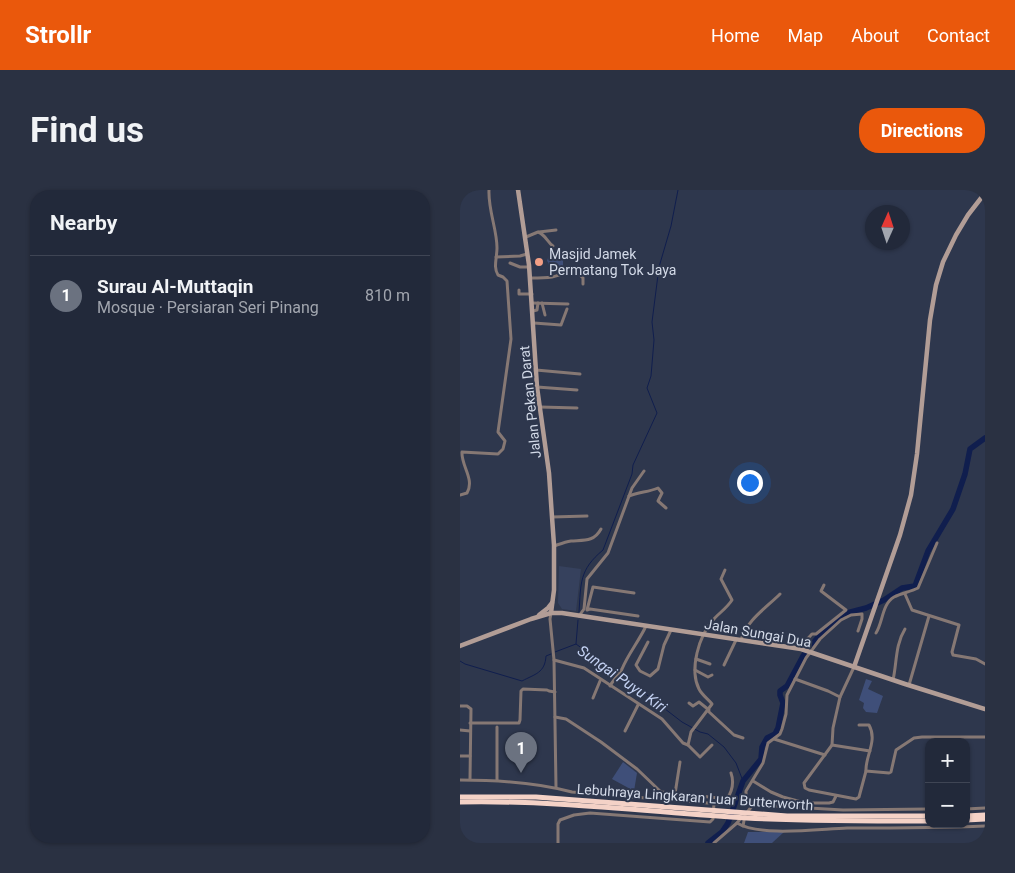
<!DOCTYPE html>
<meta charset="utf-8">
<style>
:root{--surface:#22293a;--page:#2a3142;--text:#f1f3f6;--muted:#a2a6af;--line:#3f4554;--accent:#ea580c}
body{margin:0;font-family:Roboto,sans-serif;background:var(--page);color:var(--text)}
.controls{position:absolute;right:15px;bottom:15px;display:grid;overflow:hidden;border-radius:10px;box-shadow:0 1px 4px #0004}
.controls button{width:45px;height:45px;display:grid;place-items:center;padding:0;border:0;border-bottom:1px solid var(--line);background:var(--surface);color:var(--text);font:25px sans-serif}
.compass{position:absolute;left:405px;top:15px;width:45px;height:45px;border-radius:50%;background:var(--surface);box-shadow:0 1px 4px #0004;rotate:3deg}
.you{position:absolute;left:289px;top:292px;width:18px;height:18px;margin:-12px;border:4px solid #fff;border-radius:50%;background:#1a73e8;box-shadow:0 0 0 8px #1a73e833}
.badge{display:grid;place-items:center;width:32px;height:32px;border-radius:50%;background:var(--accent);color:#fff;font-size:16px;font-weight:700}
.pin{position:absolute;translate:-50% -41px;filter:drop-shadow(0 1px 2px #0008)}
.pin::after{content:'';position:absolute;top:26px;width:18px;height:15px;background:inherit;clip-path:polygon(0 0,100% 0,50% 100%)}
.list{margin:0;padding:0;list-style:none}
h2{display:flex;justify-content:space-between;align-items:center;height:65px;margin:0;padding:0 20px;font-size:21px}
h2 small{font-size:16px;font-weight:400;color:var(--muted)}
.list li{display:grid;grid-template-columns:32px 1fr auto;gap:15px;align-items:center;box-sizing:border-box;height:80px;padding:0 20px;border-top:1px solid var(--line)}
.list b{display:block;font-size:19px;white-space:nowrap}
.list p{margin:0;font-size:16px;white-space:nowrap;color:var(--muted)}
.list em{font-size:16px;font-style:normal;color:var(--muted)}
.map{position:relative;flex:none;width:525px;height:653px;overflow:hidden;border-radius:20px}
header{display:flex;align-items:center;gap:30px;box-sizing:border-box;height:70px;padding:0 25px;background:var(--accent);color:#fff}
header strong{font-size:24px}
nav{display:flex;gap:28px;margin-inline-start:auto;font-size:18px}
.intro{display:flex;align-items:center;justify-content:space-between;box-sizing:border-box;height:120px;padding:0 30px}
h1{margin:0;font-size:35px}
.button{padding:12px 22px;border-radius:20px;background:var(--accent);color:#fff;font-size:18px;font-weight:700}
main{display:flex;gap:30px;padding:0 30px}
aside{flex:1;background:var(--surface);border-radius:20px;box-shadow:0 1px 4px #0004}
.map>svg:first-child{display:block}
</style>
<header>
<strong>Strollr</strong>
<nav><a>Home</a><a>Map</a><a>About</a><a>Contact</a></nav>
</header>
<div class="intro"><h1>Find us</h1><a class="button">Directions</a></div>
<main>
<aside>
<h2>Nearby<small></small></h2>
<ul class="list">
<li><span class="badge" style="background:#6b7280">1</span><div><b>Surau Al-Muttaqin</b><p>Mosque · Persiaran Seri Pinang</p></div><em>810 m</em></li>
</ul>
</aside>
<div class="map">
<svg width="525" height="653" viewBox="0 0 525 653">
<rect width="100%" height="100%" fill="#2e374d"/>
<polygon fill="#36415d" points="99,376 121,379 116,421 102,419 98,413"/>
<g fill="#3f4f79">
<polygon points="89,65 103,66 103,80 91,79 92,76 88,75 88,72 87,71"/>
<polygon points="406,489 412,491 408,499 423,506 417,523 406,522 403,518 404,513 399,510"/>
<polygon points="163,572 177,583 174,601 152,589"/>
<polygon points="288,642 324,642 312,653 284,653"/>
</g>
<g fill="none" stroke-linecap="round" stroke-linejoin="round">
<g stroke="#101e4e" stroke-width="1">
<path d="M119,422C121,393 119,380 143,360L172,284L173,275L197,223L187,198L191,186L194,150L192,132L199,77L211,36L218,0"/>
<polyline points="116,454 118,430"/>
<polyline points="95,462 116,454 183,502 222,532 240,542 248,544 264,557 276,573 283,591"/>
<path d="M0,471L5,474L62,491C75,484 85,483 86,466L91,464"/>
</g>
<polyline stroke="#101e4e" stroke-width="5.5" points="248,653 262,642 268,633 283,591 301,569 302,557 307,548 315,544 318,538 323,513 320,505 320,501 327,496 343,466 363,441 383,424 406,418 424,410 442,398 455,396 468,361 493,319 505,284 510,259 525,248"/>
<g stroke="#867874" stroke-width="3">
<polyline points="79,42 96,40"/>
<path d="M66,47L78,42C86,45 87,52 93,56"/>
<polyline points="36,67 60,66 67,64"/>
<polyline points="50,73 60,77 69,77"/>
<path d="M71,88C78,88 85,88 92,87C103,85 114,76 123,88V94"/>
<polyline points="59,100 59,104 72,104"/>
<polyline points="72,113 108,114"/>
<polyline points="82,113 85,125"/>
<polyline points="73,121 77,120 78,113"/>
<polyline points="74,133 101,135 107,119"/>
<polyline points="76,180 120,184"/>
<polyline points="77,197 117,200"/>
<polyline points="80,217 117,218"/>
<path d="M0,305L7,303C15,289 1,276 2,262L38,264L43,259L45,251L38,242L51,149L47,91L43,87L38,85C33,77 37,68 37,58C37,39 28,20 29,0"/>
<path d="M169,306C179,302 189,302 198,298L202,303L198,311L206,318"/>
<polyline points="92,327 127,326"/>
<path d="M94,356C100,354 105,352 111,351C124,350 134,352 141,339"/>
<polyline points="174,403 133,397 127,420 130,419 178,426"/>
<polyline points="445,404 452,420 499,435 492,462 493,465 516,469 525,474"/>
<polyline points="91,423 90,429 94,470 96,597"/>
<polyline points="119,426 124,419 127,389 148,363 172,298 184,281"/>
<path d="M416,443C423,432 422,414 434,407C442,403 450,402 458,398L477,353"/>
<path d="M281,450C287,430 306,418 320,404"/>
<polyline points="188,452 176,475 180,481 190,486 198,479 204,455 211,440"/>
<polyline points="339,458 352,444 356,444 386,420 361,401 364,395"/>
<polyline points="236,469 250,474"/>
<polyline points="94,470 124,478 202,529 223,553 228,555 240,567 252,555"/>
<polyline points="264,475 276,450"/>
<polyline points="394,477 380,507 373,538 372,555 344,593 345,598 349,600 396,609 399,607 406,581 429,583 431,582 436,560 454,548 462,547 525,547"/>
<polyline points="235,480 248,487 252,485"/>
<polyline points="335,489 368,501 380,507"/>
<path d="M433,490C437,473 435,455 445,439"/>
<polyline points="449,495 469,426"/>
<path d="M150,496C153,490 159,485 162,479C168,464 179,451 186,436"/>
<polyline points="133,508 140,491"/>
<polyline points="229,513 233,516 239,512 249,520"/>
<polyline points="0,516 7,516 11,519 10,589"/>
<polyline points="248,521 274,545 283,548"/>
<polyline points="95,527 106,529 141,552 177,579 201,602 259,608"/>
<polyline points="10,533 59,533 60,530 61,501 63,499 87,500 89,501 95,502"/>
<path d="M399,535H409C418,551 405,566 406,581"/>
<polyline points="0,540 10,541"/>
<polyline points="165,541 178,515"/>
<polyline points="314,549 365,565"/>
<path d="M228,555L231,542L252,514C248,509 242,505 239,499C229,479 239,446 253,430C259,423 267,418 272,410L261,389L265,380"/>
<polyline points="372,555 410,561"/>
<polyline points="0,566 10,566"/>
<path d="M0,590C38,590 75,592 112,602L260,614C271,609 275,594 271,583"/>
<polyline points="37,590 37,537"/>
<polyline points="293,591 311,602 323,607 345,613 369,613 373,612 376,606"/>
<polyline points="215,604 220,572"/>
<polyline points="292,616 286,610 286,601 303,573 308,553 320,544 322,539 326,524 327,505 346,468 360,449 381,430 391,425 402,424 402,429 398,441"/>
<polyline points="506,619 525,618"/>
<path d="M277,633C300,647 358,639 387,638C433,638 479,638 525,636"/>
<polyline points="283,636 285,625 292,616 298,615 383,620 469,619"/>
<polyline points="98,653 98,634 100,630 114,625 130,623 250,632 253,629 254,613"/>
<polyline points="254,653 277,633 281,628"/>
</g>
<g stroke="#b29d96" stroke-width="4.5">
<polyline points="58,0 69,75 77,197 89,283 92,327 94,355 94,400 91,423"/>
<polyline points="79,425 88,418 92,413"/>
<polyline points="0,456 71,429 91,423 102,423 341,459 445,494 525,519"/>
<polyline points="394,477 440,345 451,305 457,264 470,130 476,95 483,72 496,45 508,25 525,3"/>
</g>
<g stroke="#f4d2c7" stroke-width="5">
<polyline points="0,607 76,607 327,626 469,626"/>
<path d="M0,612C96,610 191,622 287,628C347,631 408,631 469,631"/>
<polyline points="506,626 525,625"/>
<polyline points="506,630 525,629"/>
</g>
</g>
<circle fill="#f39f85" stroke="#2e374d" stroke-width="2" cx="79" cy="72" r="5"/>
<g text-anchor="middle" dominant-baseline="central" stroke-width="4" stroke-linejoin="round" paint-order="stroke">
<g font-size="14" fill="#d3dae8" stroke="#2e374d" text-anchor="start">
<text x="89" y="64">Masjid Jamek<tspan x="89" dy="16">Permatang Tok Jaya</tspan></text>
</g>
<g font-size="14" fill="#d3dae8" stroke="#2e374d">
<text transform="translate(70 212) rotate(-96)">Jalan Pekan Darat</text>
<text transform="translate(298 443) rotate(10)">Jalan Sungai Dua</text>
<text transform="translate(235 607) rotate(4)">Lebuhraya Lingkaran Luar Butterworth</text>
</g>
<g font-size="15" font-style="italic" fill="#c3d1f2" stroke="#2e374d">
<text transform="translate(162 489) rotate(35)">Sungai Puyu Kiri</text>
</g>
</g>
</svg>
<div class="controls">
<button>+</button>
<button>−</button>
</div>
<svg class="compass" viewBox="-18 -18 36 36"><path d="M0-13l5 13h-10z" fill="#e53935"/><path d="M0 13l5-13h-10z" fill="#a2a6af"/></svg>
<div class="you"></div>
<div class="pin badge" style="left:61px;top:583px;background:#6b7280">1</div>
</div>
</main>
